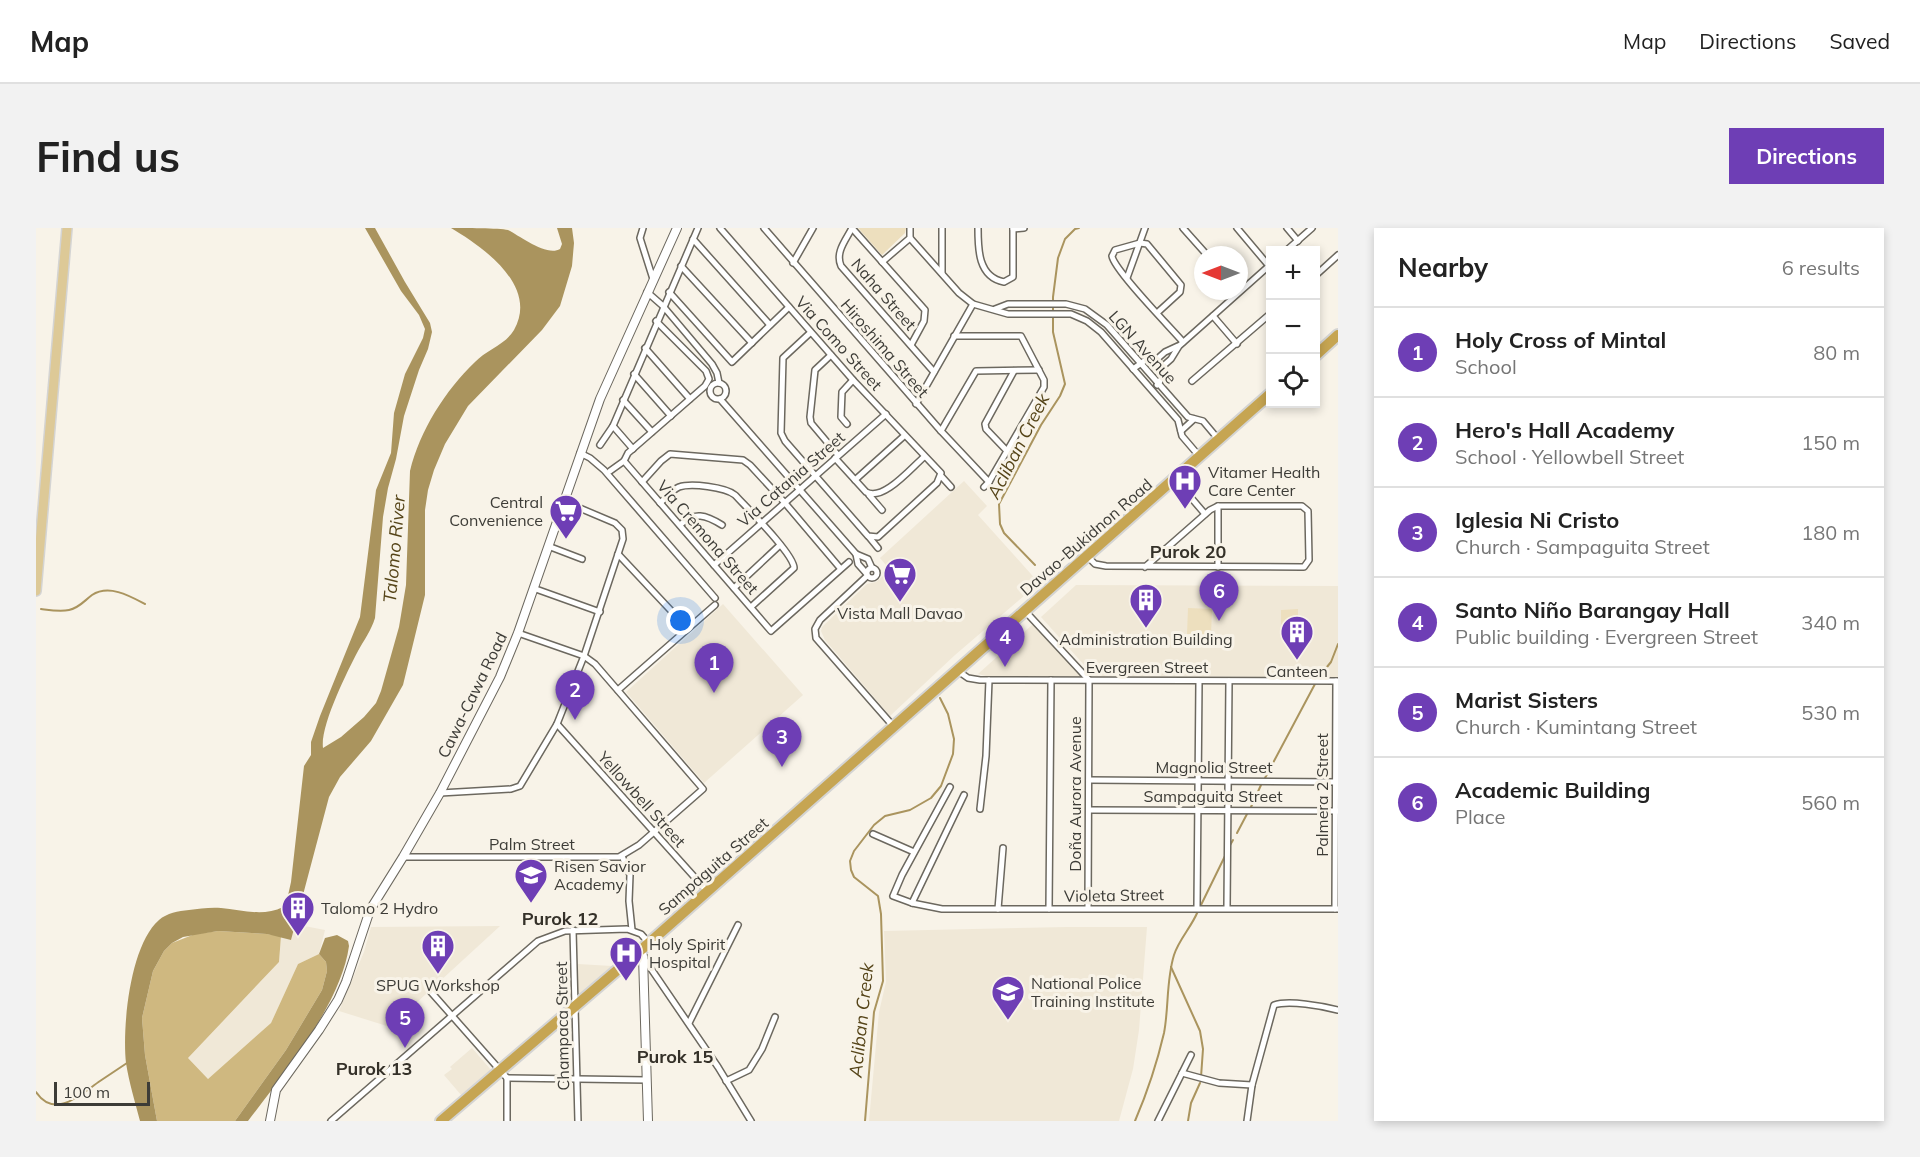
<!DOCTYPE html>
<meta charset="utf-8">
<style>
:root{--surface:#fff;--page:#f2f2f2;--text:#222;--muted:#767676;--line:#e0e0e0;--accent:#6e3eb5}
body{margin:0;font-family:Mulish,sans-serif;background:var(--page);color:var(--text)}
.controls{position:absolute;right:18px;top:18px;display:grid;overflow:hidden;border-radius:0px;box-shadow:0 3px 9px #0003}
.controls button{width:54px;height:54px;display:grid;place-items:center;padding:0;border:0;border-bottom:2px solid var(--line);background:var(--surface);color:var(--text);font:30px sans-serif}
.compass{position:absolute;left:1158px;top:18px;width:54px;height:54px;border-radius:50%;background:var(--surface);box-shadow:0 3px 9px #0003;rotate:270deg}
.scale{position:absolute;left:18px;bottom:15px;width:96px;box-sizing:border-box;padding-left:6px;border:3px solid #3d3c37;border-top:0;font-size:16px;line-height:21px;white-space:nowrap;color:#3d3c37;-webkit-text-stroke:4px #f8f3e8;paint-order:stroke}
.you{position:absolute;left:645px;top:393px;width:21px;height:21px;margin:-15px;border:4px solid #fff;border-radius:50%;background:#1a73e8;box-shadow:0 0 0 9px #1a73e833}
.badge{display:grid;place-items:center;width:39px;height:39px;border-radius:50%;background:var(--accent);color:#fff;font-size:20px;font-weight:700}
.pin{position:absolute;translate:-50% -50px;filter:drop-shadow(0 2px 3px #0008)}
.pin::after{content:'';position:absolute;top:32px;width:21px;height:18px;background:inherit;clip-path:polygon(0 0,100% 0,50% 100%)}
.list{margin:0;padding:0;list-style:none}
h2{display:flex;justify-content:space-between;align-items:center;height:78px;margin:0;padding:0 24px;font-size:26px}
h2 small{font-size:20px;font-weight:400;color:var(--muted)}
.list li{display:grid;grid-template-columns:39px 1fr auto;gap:18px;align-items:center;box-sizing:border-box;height:90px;padding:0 24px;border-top:2px solid var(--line)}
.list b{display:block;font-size:22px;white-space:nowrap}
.list p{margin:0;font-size:20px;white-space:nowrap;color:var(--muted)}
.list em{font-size:20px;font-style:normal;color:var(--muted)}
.icon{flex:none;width:33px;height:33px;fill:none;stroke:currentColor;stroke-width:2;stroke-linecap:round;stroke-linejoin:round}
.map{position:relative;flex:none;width:1302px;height:893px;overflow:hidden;border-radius:0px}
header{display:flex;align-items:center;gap:36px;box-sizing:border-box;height:84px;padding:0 30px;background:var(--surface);border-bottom:2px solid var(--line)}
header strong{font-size:28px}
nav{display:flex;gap:33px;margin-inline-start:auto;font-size:21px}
.intro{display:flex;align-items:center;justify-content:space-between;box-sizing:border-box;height:144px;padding:0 36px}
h1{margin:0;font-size:42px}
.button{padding:15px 27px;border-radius:0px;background:var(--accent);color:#fff;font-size:21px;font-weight:700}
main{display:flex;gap:36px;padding:0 36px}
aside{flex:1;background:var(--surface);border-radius:0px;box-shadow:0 3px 9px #0003}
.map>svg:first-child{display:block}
</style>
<header>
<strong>Map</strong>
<nav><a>Map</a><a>Directions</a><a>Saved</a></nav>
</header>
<div class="intro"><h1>Find us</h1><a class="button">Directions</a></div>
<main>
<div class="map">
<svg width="1302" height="893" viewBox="0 0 1302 893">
<rect width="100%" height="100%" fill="#f8f3e8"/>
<g fill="#f0e8d7">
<polygon points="928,253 951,278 942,287 1003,355 919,427 854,488 789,412 785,403 786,399 831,356 840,354 854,342 844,330"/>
<polygon points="1040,357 1302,358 1302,449 1058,448 1005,389"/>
<polygon points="687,376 767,467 668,555 590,464"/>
<polygon points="997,396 1045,448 954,449 942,446"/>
<polygon points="258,696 289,702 283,726 262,736 235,795 172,851 152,830 243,734 245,708 255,712"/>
<polygon points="464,698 354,799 303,783 328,724 335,699"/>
<polygon points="1031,699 1111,699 1103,802 1097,841 1083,893 833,893 843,784 850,754 848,703"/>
<polygon points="542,736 576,738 542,768"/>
<polygon points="436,820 455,842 426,868 408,847 416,841 414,839"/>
</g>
<g fill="#eddfbe">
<polygon points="822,0 870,0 869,5 846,27"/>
<polygon points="1152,380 1176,381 1175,407 1151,406"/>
<polygon points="1262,381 1262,410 1245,410 1245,382"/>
</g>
<polygon fill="#cfb880" points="182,703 231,706 245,708 243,734 152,830 172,851 235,795 262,736 283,726 290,734 291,743 286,762 250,822 199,893 121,893 109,827 106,790 117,743 128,723 136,715 159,706"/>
<g fill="#aa945e">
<path d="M329,0H339L369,54L394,95L396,104L392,121L383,142L368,188L360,231L352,260L347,289L339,390C335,403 328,412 322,423C311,444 284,498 287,520L305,509L328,489L340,475L345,463L363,399L370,357L374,243C384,202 409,163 439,134C450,122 469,117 478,102C503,58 447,19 415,0C428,0 463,0 472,2C484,8 511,29 524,21L526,16L521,0H536L538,15L536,38L524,78L506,102L432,178L409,216L398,242L392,262L389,282V367L367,457L335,513L304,549L293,569L255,712L231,706L182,703L147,709L136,715L128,723L117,743L106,790L109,827L121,893H104C99,874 93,854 90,835C86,799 94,717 123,692C131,685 142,683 153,682C163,681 174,679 185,680C205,682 228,689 247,679L251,672L255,654L268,538L275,527V514L284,488L324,389L340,262L355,225L358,185L369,146L387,110L389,101L383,87L365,63Z"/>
<path d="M301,707L312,713L313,718C305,776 247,847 212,893H199L250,822L286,762L291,743L290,734L283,726L289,710Z"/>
</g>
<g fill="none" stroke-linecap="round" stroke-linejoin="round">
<g stroke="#aa945e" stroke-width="2">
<polyline points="999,337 968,305 964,296 963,276 1005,197 1024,168 1029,156 1017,104 1017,69 1022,30 1029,11 1039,1 1043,0"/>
<path d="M5,381C13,382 24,384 33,382C43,380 48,373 56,367C73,356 94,368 109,376"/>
<polyline points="1282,450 1295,434 1302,416"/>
<polyline points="1229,550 1279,456"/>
<polyline points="1215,579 1225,557"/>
<polyline points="1201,605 1211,586"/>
<polyline points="1193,619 1197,612"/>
<polyline points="1165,677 1189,628"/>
<polyline points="1135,739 1164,803 1167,821 1165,849"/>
<path d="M0,864C19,892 45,866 64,853C73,847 82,841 91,835"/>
<polyline points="829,893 838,784 847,753 845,686 842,668 818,649 815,642 814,633 818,623 838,597 849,588 874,582 895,570 905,558 917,526 918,511 912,486 904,470"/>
<path d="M1099,893C1111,865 1121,835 1128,805C1133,779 1130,753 1138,727C1143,711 1155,700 1162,683"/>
<polyline points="1152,893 1155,875 1164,855"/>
</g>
<g stroke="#6c685f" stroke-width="8">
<g id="street">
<polyline points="607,0 604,10 617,51"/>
<polyline points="684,0 817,152 905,245 901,255 842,309 832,308 749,213 745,205 747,130 775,104"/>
<polyline points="728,0 905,203 953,254"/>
<path d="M816,0C810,12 799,24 805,38L898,144"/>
<polyline points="816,0 889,82 888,93 875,117"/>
<path d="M942,0C942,21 942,49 968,54L977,49V0"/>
<polyline points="1147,0 1171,27"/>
<polyline points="1201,0 1233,38"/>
<polyline points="1251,0 1262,13"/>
<polyline points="977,1 988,0"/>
<polyline points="874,10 923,65 937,76 972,86 1035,86 1051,93 1065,104 1142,192 1146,208 1164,229"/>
<polyline points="657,11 734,97"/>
<polyline points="1251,22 1276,0"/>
<polyline points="846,34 874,10 874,0"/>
<polyline points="757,35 777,0"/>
<polyline points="645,38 716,115"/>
<polyline points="906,45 906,0"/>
<polyline points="1280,47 1302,27"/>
<polyline points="1091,50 1109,0"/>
<polyline points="611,64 627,78 676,136 681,145 683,155"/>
<polyline points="633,64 696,134 753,79"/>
<polyline points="959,81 972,76 1030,76 1049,81 1071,97 1152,189 1167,193 1183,212"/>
<path d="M1121,85L1144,64L1145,57L1111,16L1104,15L1079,22L1076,28C1078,42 1135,100 1147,114"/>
<polyline points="1177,88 1201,116"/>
<polyline points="918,108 985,108 1008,152 1008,159 953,254 948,259"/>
<polyline points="609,120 654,171"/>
<polyline points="795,127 779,142 774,189 775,195 802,227"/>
<polyline points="1120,132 1129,124 1142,118"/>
<polyline points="1126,139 1135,131 1143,118 1234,37"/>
<path d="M1097,141L1111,131L1120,132C1129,139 1129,148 1121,157"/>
<polyline points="598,146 635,188"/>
<polyline points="1156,153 1234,86"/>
<circle cx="682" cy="163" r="8"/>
<polyline points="684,171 820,326 822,336 830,345"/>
<polyline points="587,172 616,204"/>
<polyline points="880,176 937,76"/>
<polyline points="811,196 805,189 806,164 817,152"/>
<polyline points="577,198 597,221"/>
<polyline points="905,203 940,143 1003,142"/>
<polyline points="1145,203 1158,191"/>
<polyline points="564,217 577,198 662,0"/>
<polyline points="971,223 950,201 949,196 978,143"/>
<polyline points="544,225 554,230 568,242 679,370"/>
<path d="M799,230L830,264C847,274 875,240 888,229"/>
<polyline points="588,233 735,403 813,334"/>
<polyline points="574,243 588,233 592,225 669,158 673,151 670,143 620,93"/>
<polyline points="905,248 915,259"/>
<polyline points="1139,251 1169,286"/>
<polyline points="819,252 868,208"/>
<polyline points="606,254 625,233 634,226 707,232 714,237 749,275 804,340"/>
<polyline points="833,267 846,282"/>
<path d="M624,275C630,270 636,262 643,259C655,255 689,259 699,267C711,280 758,326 758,340L715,379"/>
<path d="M644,297C658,283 670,287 686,297"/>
<polyline points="833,309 842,320"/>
<polyline points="512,318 546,331"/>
<polyline points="582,326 641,389"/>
<polyline points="820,326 832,331 836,340"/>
<polyline points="1051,328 1059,336 1070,338 1266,339 1268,339 1273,332 1272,283 1266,278 1182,278 1174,282 1109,339"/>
<polyline points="678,337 850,186"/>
<polyline points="1182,339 1182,278"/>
<circle cx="836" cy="345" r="5"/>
<polyline points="831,348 784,392 779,401 780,410 858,499"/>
<polyline points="497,360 564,384"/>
<polyline points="698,360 744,317"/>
<polyline points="989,383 1053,452 1052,680"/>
<polyline points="922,443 932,450 944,452 1302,453"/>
<polyline points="582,462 679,377"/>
<polyline points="521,496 671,663"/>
<polyline points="1053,552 1302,554"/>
<polyline points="914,559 866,647 857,668 876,675 906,681 1302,681"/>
<polyline points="404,565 475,561 484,558 521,496 548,428 587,311 586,302 579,295 527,273"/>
<polyline points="944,581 950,528 953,452"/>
<polyline points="1053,582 1302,583"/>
<polyline points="837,606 878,624"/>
<polyline points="586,628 594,647 593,673 596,702"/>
<polyline points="367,629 583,629 603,617 667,561 559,436 548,428 482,405"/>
<polyline points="876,675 928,567"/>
<polyline points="1161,680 1163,453"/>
<polyline points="1191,680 1193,453"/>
<polyline points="962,681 967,620"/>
<polyline points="1013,681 1015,452"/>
<polyline points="1299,681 1300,453"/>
<polyline points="537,702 542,893"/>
<polyline points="607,729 682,839 715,893"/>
<polyline points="395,764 471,850"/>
<polyline points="653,795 702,697"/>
<polyline points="1146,845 1183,855 1216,857"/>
<polyline points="471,850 611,852"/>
<polyline points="690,853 713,842 726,821 739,789"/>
<polyline points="295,893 502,713 529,703 591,701 605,706 613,715"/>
<polyline points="471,893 471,850"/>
<polyline points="1122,893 1155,827"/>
<path d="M1211,893L1216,857L1238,777C1253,772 1286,778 1302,782"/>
</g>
</g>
<g stroke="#6c685f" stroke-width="10">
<g id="secondary">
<polyline points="603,723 607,728 612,893"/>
<polyline points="234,893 240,862 283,802 302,772 310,754 334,682 367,629 404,565 464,449 482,405 564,171 641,0"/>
</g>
</g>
<g stroke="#d4d4d3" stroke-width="12">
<polyline id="primary" points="0,363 31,0"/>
</g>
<g stroke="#d4d4d3" stroke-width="14">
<g id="highway">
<polyline points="1280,127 1302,107"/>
<polyline points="405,893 613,715 1234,166"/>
</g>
</g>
<use href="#street" stroke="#fff" stroke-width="5"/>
<use href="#secondary" stroke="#fff" stroke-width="8"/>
<use href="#primary" stroke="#ddc997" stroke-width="9"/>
<use href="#highway" stroke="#c6a552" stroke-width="10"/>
</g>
<defs>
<g id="hospital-pin" transform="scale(1.725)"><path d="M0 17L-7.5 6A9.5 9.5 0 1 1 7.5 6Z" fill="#6e3eb5" stroke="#f8f3e8"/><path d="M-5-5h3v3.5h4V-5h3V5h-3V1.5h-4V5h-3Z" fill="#fff"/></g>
<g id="supermarket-pin" transform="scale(1.725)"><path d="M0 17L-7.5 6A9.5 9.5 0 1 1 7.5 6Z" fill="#6e3eb5" stroke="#f8f3e8"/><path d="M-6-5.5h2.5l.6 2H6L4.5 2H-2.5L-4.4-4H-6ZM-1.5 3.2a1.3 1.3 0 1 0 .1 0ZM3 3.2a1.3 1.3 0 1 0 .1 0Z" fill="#fff"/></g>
<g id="building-pin" transform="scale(1.725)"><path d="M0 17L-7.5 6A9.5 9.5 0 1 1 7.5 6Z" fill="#6e3eb5" stroke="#f8f3e8"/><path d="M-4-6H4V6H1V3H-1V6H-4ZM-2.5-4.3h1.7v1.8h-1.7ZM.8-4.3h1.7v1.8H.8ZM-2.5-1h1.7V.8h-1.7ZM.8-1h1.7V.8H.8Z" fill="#fff"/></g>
<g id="school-pin" transform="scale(1.725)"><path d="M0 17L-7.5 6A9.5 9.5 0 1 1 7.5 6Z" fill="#6e3eb5" stroke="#f8f3e8"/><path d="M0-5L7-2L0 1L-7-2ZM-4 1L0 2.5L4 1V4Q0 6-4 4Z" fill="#fff"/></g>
<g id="university-pin" transform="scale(1.725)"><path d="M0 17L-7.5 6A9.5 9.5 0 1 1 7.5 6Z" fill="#6e3eb5" stroke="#f8f3e8"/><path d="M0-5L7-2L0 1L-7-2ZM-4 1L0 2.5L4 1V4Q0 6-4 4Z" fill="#fff"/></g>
</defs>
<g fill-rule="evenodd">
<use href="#hospital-pin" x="1149" y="253"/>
<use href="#supermarket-pin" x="530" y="283"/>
<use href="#supermarket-pin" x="864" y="346"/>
<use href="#building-pin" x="1110" y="372"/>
<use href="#building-pin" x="1261" y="404"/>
<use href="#school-pin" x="495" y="647"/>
<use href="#building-pin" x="262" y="680"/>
<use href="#building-pin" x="402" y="718"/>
<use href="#hospital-pin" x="590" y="725"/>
<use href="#university-pin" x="972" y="764"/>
</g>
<g text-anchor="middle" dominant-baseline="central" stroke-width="6" stroke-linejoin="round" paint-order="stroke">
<g font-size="16" fill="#3d3c37" stroke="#f8f3e8">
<text transform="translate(848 66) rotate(49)">Naha Street</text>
<text transform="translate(803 115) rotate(48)">Via Como Street</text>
<text transform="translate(1107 119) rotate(48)">LGN Avenue</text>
<text transform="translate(849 120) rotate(49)">Hiroshima Street</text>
<text transform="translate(755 251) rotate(-41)">Via Catania Street</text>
<text transform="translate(672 309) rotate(49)">Via Cremona Street</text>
<text transform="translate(1050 309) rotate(-41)">Davao-Bukidnon Road</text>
<text x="1111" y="439">Evergreen Street</text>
<text transform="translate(436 467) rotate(-64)">Cawa-Cawa Road</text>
<text x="1178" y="539">Magnolia Street</text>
<text transform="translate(1039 566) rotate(-90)">Doña Aurora Avenue</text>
<text transform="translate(1286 567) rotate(-90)">Palmera 2 Street</text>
<text x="1177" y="568">Sampaguita Street</text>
<text transform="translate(606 571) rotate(48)">Yellowbell Street</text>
<text x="496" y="616">Palm Street</text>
<text transform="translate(677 638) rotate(-41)">Sampaguita Street</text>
<text transform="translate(1078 667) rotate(-1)">Violeta Street</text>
<text transform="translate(526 798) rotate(-91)">Champaca Street</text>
</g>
<g font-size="16" fill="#3d3c37" stroke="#f8f3e8" text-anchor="start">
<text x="1172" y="244">Vitamer Health<tspan x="1172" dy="18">Care Center</tspan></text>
<text x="507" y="274" text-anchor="end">Central<tspan x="507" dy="18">Convenience</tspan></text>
<text x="864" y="385" text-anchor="middle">Vista Mall Davao</text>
<text x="1110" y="411" text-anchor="middle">Administration Building</text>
<text x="1261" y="443" text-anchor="middle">Canteen</text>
<text x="518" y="638">Risen Savior<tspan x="518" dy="18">Academy</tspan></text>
<text x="285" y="680">Talomo 2 Hydro</text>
<text x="613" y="716">Holy Spirit<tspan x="613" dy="18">Hospital</tspan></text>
<text x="995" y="755">National Police<tspan x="995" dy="18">Training Institute</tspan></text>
<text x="402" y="757" text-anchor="middle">SPUG Workshop</text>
</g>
<g font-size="18" font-style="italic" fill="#554418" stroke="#f8f3e8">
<text transform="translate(982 218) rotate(-63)">Acliban Creek</text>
<text transform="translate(358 321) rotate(-85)">Talomo River</text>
<text transform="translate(825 792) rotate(-84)">Acliban Creek</text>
</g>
<g font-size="18" font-weight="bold" fill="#353129" stroke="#f8f3e8">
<text x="1152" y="323">Purok 20</text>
<text x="524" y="690">Purok 12</text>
<text x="639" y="828">Purok 15</text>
<text x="338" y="840">Purok 13</text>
</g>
</g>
</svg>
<div class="controls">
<button>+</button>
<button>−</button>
<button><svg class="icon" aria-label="locate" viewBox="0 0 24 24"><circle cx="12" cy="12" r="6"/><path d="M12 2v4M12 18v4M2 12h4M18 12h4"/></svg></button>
</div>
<svg class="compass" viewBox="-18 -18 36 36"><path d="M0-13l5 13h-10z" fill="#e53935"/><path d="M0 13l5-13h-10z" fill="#767676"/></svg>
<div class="scale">100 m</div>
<div class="you"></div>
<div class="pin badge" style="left:678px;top:465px">1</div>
<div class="pin badge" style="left:539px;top:492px">2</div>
<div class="pin badge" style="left:746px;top:539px">3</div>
<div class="pin badge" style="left:969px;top:439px">4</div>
<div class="pin badge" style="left:369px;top:820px">5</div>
<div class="pin badge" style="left:1183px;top:393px">6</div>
</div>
<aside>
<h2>Nearby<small>6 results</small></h2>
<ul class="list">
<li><span class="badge">1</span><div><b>Holy Cross of Mintal</b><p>School</p></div><em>80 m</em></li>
<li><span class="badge">2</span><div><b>Hero's Hall Academy</b><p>School · Yellowbell Street</p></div><em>150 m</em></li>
<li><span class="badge">3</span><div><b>Iglesia Ni Cristo</b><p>Church · Sampaguita Street</p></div><em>180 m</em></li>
<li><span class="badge">4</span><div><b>Santo Niño Barangay Hall</b><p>Public building · Evergreen Street</p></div><em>340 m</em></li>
<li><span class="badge">5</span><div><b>Marist Sisters</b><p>Church · Kumintang Street</p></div><em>530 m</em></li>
<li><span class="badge">6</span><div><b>Academic Building</b><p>Place</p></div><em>560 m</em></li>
</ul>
</aside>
</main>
